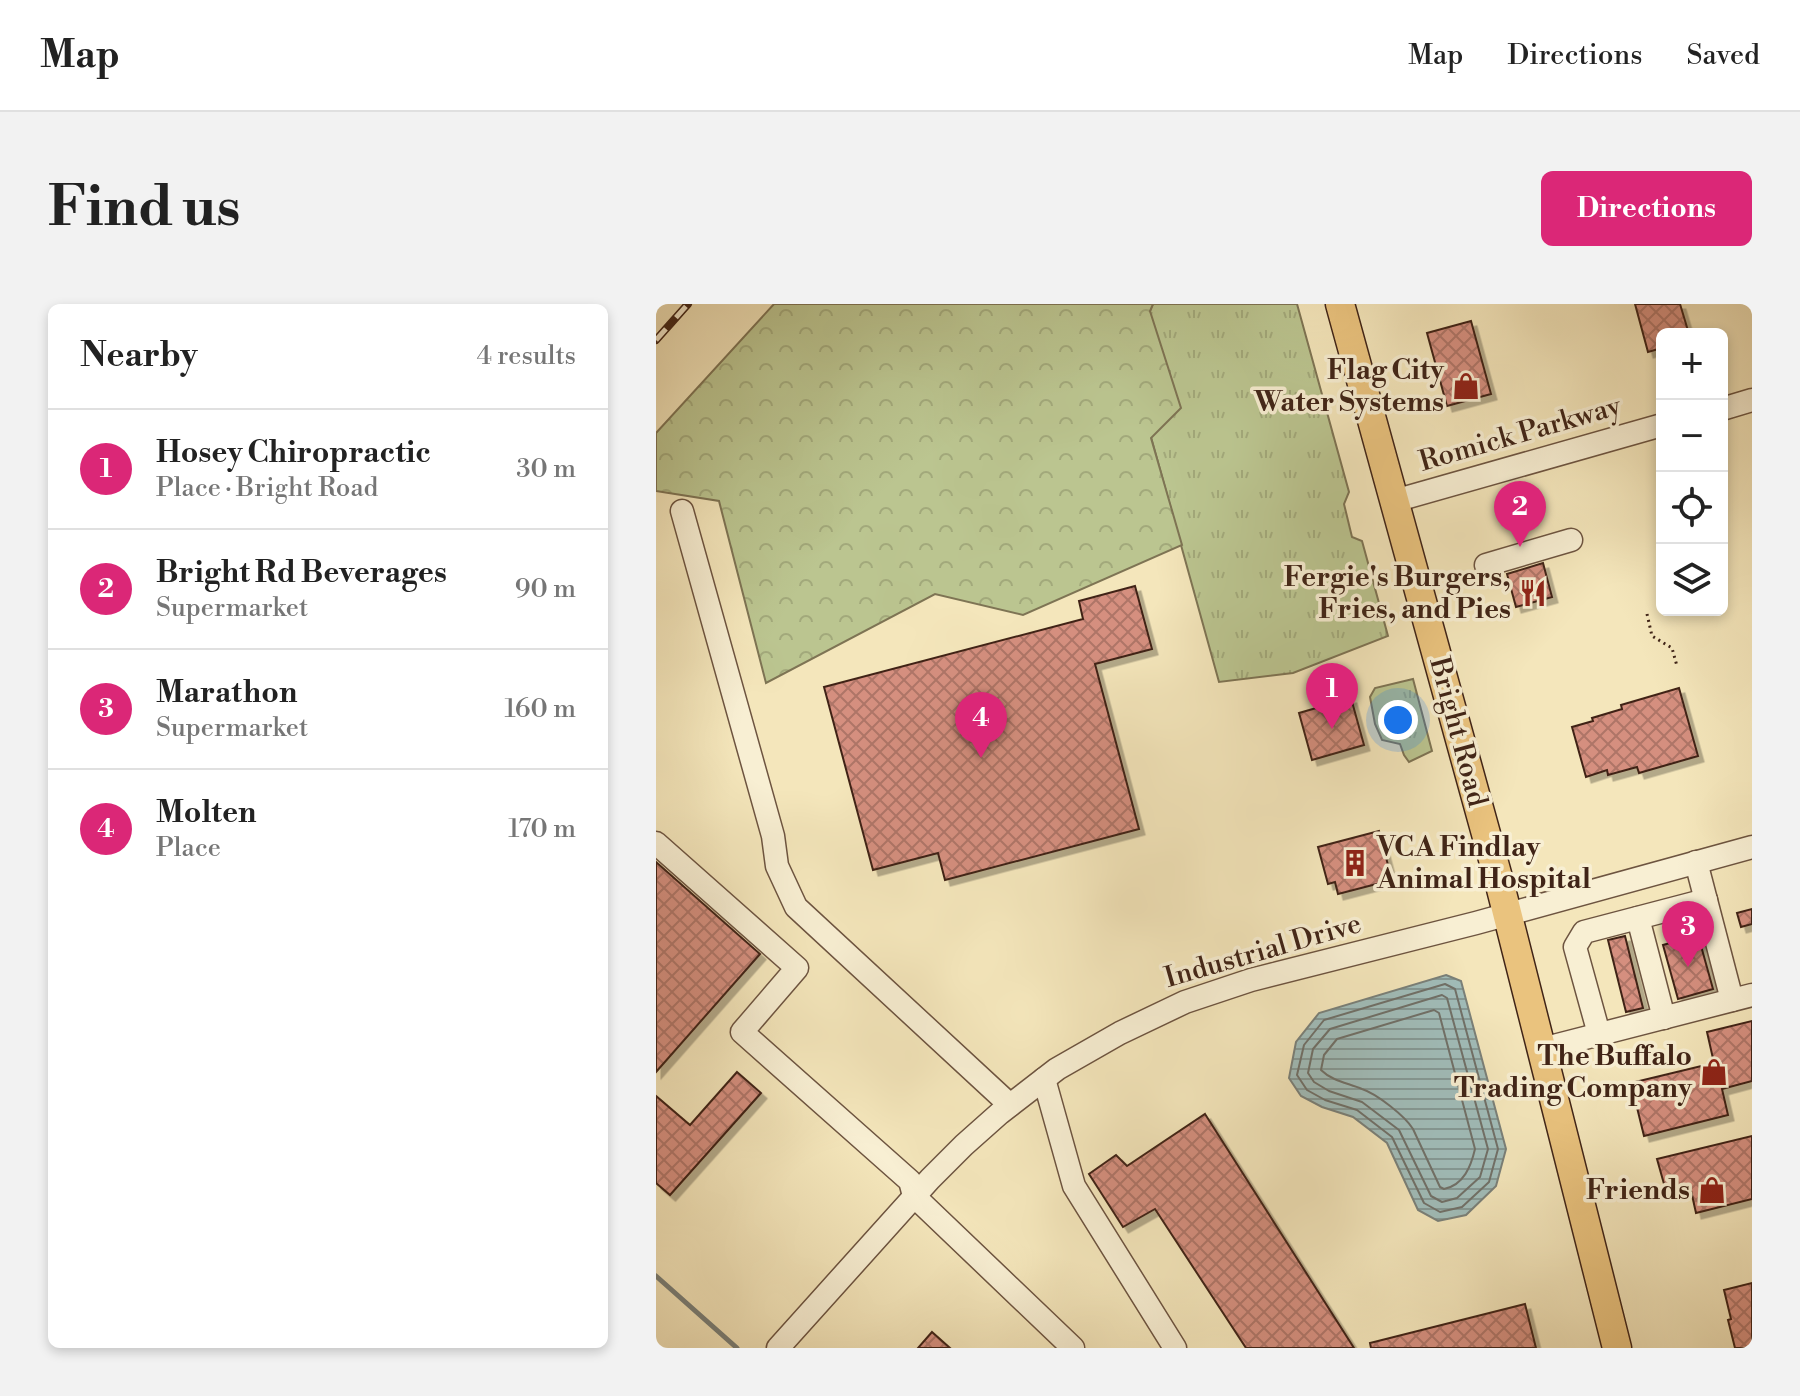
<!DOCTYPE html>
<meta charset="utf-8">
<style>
:root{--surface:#fff;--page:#f2f2f2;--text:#222;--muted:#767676;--line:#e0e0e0;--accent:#db2777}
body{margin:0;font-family:"Libre Bodoni",serif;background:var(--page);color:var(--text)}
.controls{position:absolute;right:24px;top:24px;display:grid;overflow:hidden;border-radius:12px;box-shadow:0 4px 12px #0003}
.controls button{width:72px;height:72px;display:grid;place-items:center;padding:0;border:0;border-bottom:2px solid var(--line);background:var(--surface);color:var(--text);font:40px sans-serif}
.you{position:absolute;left:742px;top:416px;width:28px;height:28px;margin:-20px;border:6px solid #fff;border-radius:50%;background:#1a73e8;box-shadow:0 0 0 12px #1a73e833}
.badge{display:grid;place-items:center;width:52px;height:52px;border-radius:50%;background:var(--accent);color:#fff;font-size:26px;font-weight:700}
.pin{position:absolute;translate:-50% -66px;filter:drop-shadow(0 2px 4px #0008)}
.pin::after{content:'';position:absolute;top:42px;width:28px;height:24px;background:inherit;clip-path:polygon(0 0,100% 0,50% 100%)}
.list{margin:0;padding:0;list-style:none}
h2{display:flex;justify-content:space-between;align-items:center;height:104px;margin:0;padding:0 32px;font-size:34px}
h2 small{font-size:26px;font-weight:400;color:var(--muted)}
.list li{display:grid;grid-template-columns:52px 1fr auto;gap:24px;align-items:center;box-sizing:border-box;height:120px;padding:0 32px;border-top:2px solid var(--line)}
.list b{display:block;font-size:30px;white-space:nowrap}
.list p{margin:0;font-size:26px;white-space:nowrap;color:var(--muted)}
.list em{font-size:26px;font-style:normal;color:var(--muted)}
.icon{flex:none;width:44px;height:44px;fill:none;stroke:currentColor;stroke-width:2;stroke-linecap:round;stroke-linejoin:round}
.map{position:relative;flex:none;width:1096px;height:1044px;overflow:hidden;border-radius:12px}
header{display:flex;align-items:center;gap:48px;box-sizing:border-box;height:112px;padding:0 40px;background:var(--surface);border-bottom:2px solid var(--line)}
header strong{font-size:38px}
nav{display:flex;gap:44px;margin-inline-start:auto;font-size:28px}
.intro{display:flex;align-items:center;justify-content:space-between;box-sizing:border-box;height:192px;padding:0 48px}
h1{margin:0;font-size:56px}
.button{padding:20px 36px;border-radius:12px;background:var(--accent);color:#fff;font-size:28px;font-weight:700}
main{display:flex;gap:48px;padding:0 48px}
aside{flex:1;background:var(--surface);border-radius:12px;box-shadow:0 4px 12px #0003}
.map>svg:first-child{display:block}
</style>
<header>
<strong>Map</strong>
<nav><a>Map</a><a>Directions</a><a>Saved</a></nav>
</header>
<div class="intro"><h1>Find us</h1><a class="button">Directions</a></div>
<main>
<aside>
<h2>Nearby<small>4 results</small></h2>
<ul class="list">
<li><span class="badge">1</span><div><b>Hosey Chiropractic</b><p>Place · Bright Road</p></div><em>30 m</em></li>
<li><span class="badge">2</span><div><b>Bright Rd Beverages</b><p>Supermarket</p></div><em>90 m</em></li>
<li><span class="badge">3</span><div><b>Marathon</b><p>Supermarket</p></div><em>160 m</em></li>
<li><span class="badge">4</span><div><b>Molten</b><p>Place</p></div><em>170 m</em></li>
</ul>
</aside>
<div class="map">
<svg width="1096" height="1044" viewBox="0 0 1096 1044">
<defs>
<pattern id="grass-tufts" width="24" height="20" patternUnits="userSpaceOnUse" patternTransform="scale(2)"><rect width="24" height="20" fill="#bbc590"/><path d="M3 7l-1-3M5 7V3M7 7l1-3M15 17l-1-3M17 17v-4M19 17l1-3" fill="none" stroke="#a2a97b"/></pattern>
<pattern id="forest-crowns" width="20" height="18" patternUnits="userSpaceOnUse" patternTransform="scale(2)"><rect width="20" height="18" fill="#bbc590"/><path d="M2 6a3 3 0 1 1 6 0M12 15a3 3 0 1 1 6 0" fill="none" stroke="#a2a97b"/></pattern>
<pattern id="water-rules" width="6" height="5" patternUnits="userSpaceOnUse" patternTransform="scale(2)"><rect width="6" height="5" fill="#a1bdba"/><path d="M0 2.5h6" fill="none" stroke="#859996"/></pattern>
<pattern id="building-cross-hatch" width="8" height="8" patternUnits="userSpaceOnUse" patternTransform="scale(2)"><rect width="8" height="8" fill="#d58f7f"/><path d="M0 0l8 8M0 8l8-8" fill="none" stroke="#ae7567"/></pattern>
<filter id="shadow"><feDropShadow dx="5.5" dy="5.5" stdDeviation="0" flood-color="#0004"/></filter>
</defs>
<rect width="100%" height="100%" fill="#f4e6bb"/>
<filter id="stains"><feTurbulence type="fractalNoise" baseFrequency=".0025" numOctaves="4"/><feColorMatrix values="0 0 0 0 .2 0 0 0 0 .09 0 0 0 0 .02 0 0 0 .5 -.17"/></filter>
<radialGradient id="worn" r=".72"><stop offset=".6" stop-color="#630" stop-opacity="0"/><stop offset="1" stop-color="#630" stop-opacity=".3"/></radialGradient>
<g fill="url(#grass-tufts)" stroke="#7e7454" stroke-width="2">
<polygon points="497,0 641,0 693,188 688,200 696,233 706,237 732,332 637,369 563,378 495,133 494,7"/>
<polygon points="757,375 776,447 753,458 748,451 744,440 726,436 719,420 714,393 719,384"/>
</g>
<polygon fill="url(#forest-crowns)" stroke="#7e7454" stroke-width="2" points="118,0 497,0 494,7 525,104 495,134 526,241 367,311 279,290 110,379 63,197 0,187 0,129"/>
<polygon fill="url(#water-rules)" stroke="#7a8079" stroke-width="2" points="790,671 805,677 850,845 840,882 810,911 782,917 762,906 731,839 697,813 666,803 645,792 633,774 640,738 663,709"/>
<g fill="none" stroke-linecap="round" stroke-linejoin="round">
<g stroke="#707068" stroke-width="2">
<polygon points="789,680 799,685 842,845 833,878 806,903 784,908 768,899 736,833 701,806 669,796 651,786 641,771 648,741 668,716"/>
<polygon points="786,691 791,694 832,845 824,873 801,894 786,898 775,892 743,826 706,798 673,787 658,778 652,769 657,745 674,725"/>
<path d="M778,706L783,709L819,845C815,862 808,881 788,885L784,883L757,825C749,812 721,790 706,785C692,779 676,777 665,766L668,751L681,735Z"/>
</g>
<polyline stroke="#7a8079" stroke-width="5" points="0,972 81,1044"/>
</g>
<g fill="url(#building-cross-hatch)" stroke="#402417" stroke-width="2" filter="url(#shadow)">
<polygon points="979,0 1024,0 1033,30 1006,30 1006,44 992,48"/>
<polygon points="815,17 835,90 791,102 771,29"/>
<polygon points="887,259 896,293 860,303 851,270"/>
<polygon points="479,282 496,345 439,360 483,525 289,576 282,549 217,566 168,383 427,315 423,297"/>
<polygon points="1023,384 1042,452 983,469 981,463 952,471 951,466 930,473 916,423 937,417 936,414 966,405 965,401"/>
<polygon points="695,394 708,441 656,456 643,409"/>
<polygon points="723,527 736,576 682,590 679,578 672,580 662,543"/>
<polygon points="0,558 104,650 0,768"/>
<polygon points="1096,605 1096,620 1085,623 1081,609"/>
<polygon points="1042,631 1057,685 1022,695 1007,641"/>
<polygon points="969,632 987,704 970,708 952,636"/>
<polygon points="1096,717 1096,777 1066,785 1072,811 988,832 975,779 1058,759 1051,728"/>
<polygon points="81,768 105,789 14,891 0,879 0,792 34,821"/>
<polygon points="549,810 698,1044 590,1044 499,905 467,923 433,870 460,851 471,862"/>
<polygon points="1096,832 1096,895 1040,909 1034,882 1010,887 1001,855"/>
<polygon points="1096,979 1096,1044 1079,1044 1072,1016 1075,1015 1068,986"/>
<polygon points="869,1000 880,1044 715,1044 714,1039"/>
<polygon points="276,1028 294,1044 262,1044"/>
</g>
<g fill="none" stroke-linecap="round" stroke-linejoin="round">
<g stroke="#6d5440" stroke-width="25">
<g id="minor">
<polyline points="1066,105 1096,96"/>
<polyline points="738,197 1006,121"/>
<polyline points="26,207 117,532 121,562 140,603 354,801"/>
<polyline points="830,261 915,236"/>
<polyline points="0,539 141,664 86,728 254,877 258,892 417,1044"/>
<polyline points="1040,558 1076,696"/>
<polyline points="982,614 1008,714"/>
<polyline points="943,730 919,643 928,628 1050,596"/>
<polyline points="886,745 1096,691"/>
<polyline points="388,775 418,882 519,1044"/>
<polyline points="122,1044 274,875 308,841 344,809 401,765 464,729 529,698 595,676 820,619 1096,543"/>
</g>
</g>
<g stroke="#402417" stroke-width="31">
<polyline id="major" points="684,0 843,577 961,1044"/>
</g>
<polyline stroke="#402417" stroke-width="3" stroke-dasharray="2 4" stroke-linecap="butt" points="991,310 996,332 1016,344 1021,362"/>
<use href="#minor" stroke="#f8efd3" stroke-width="22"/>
<use href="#major" stroke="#eac37e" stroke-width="28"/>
<g stroke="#402417" stroke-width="8">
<polyline id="rail" points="0,36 32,0"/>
</g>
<use href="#rail" stroke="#f8efd3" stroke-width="5" stroke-dasharray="15" stroke-linecap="butt"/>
</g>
<defs>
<g id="shop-bare" transform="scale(2.16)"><path d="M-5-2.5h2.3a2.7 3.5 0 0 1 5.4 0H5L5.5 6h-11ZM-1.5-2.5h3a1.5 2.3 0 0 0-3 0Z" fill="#8f2418" stroke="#f8efd3" stroke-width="2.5" paint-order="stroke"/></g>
<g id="restaurant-bare" transform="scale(2.16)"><path d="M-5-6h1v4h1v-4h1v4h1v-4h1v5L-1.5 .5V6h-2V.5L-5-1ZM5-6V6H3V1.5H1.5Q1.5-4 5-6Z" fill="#8f2418" stroke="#f8efd3" stroke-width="2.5" paint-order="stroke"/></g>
<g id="building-bare" transform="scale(2.16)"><path d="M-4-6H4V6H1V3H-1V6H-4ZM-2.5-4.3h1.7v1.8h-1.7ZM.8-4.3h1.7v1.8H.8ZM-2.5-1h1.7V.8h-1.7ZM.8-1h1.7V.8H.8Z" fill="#8f2418" stroke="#f8efd3" stroke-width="2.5" paint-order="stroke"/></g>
</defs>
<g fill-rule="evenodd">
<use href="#shop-bare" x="810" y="82"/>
<use href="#restaurant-bare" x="877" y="289"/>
<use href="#building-bare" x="699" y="559"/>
<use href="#shop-bare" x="1058" y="768"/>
<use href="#shop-bare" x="1056" y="886"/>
</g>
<g text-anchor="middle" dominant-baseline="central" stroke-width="7" stroke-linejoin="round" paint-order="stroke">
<g font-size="28" font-weight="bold" fill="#402417" stroke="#f8efd3" text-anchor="end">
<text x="788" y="66">Flag City<tspan x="788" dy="32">Water Systems</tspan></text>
<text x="855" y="273">Fergie's Burgers,<tspan x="855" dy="32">Fries, and Pies</tspan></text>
<text x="721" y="543" text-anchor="start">VCA Findlay<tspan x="721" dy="32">Animal Hospital</tspan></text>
<text x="1036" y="752">The Buffalo<tspan x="1036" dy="32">Trading Company</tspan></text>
<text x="1034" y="886">Friends</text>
</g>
<g font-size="28" fill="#402417" stroke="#f8efd3">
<text transform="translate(864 130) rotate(-16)">Romick Parkway</text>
<text transform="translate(802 428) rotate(75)">Bright Road</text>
<text transform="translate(607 647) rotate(-16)">Industrial Drive</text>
</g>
</g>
<rect width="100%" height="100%" filter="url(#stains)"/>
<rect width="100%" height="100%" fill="url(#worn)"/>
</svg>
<div class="controls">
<button>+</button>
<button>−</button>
<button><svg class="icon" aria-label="locate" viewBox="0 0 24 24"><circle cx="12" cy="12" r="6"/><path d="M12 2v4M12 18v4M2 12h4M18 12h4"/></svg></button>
<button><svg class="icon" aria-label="layers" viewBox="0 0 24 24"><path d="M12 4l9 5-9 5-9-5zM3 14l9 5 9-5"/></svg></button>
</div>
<div class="you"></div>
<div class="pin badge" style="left:676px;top:425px">1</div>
<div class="pin badge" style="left:864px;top:243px">2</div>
<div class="pin badge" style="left:1032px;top:663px">3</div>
<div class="pin badge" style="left:325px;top:454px">4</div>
</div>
</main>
